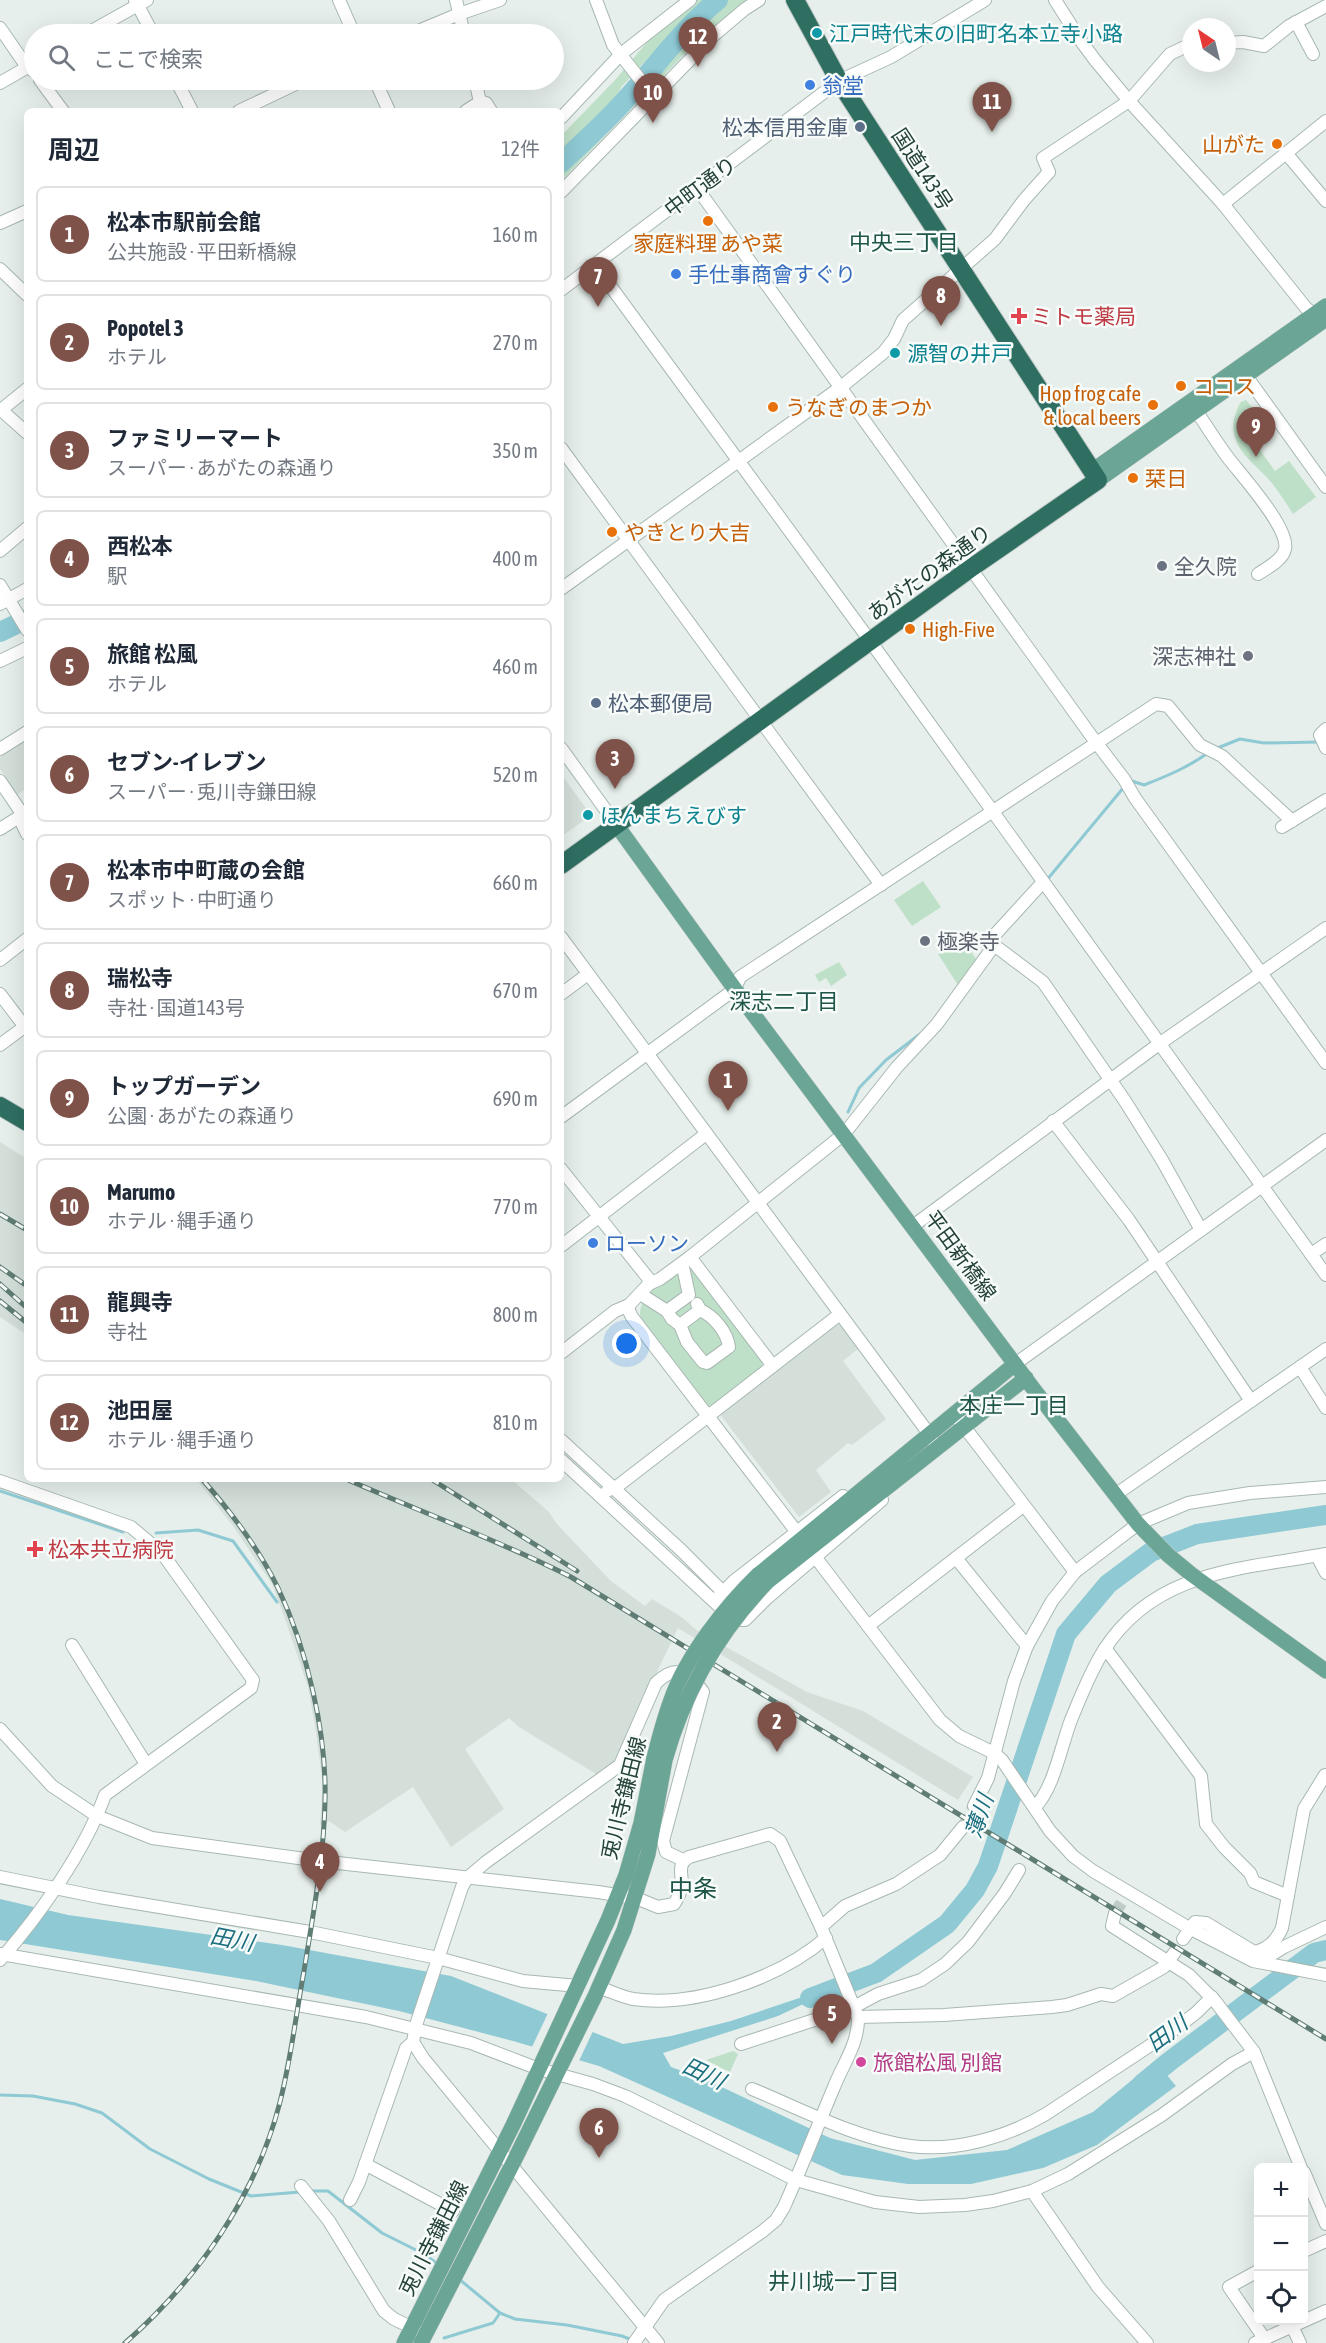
<!DOCTYPE html>
<html lang="ja">
<meta charset="utf-8">
<style>
:root{--surface:#fff;--page:#f6f6f7;--text:#1f2937;--muted:#747a83;--line:#e0e1e3;--accent:#7f5249}
body{margin:0;font-family:"Asap Condensed","Noto Sans JP",sans-serif;background:var(--page);color:var(--text)}
.controls{position:absolute;right:18px;bottom:18px;display:grid;overflow:hidden;border-radius:9px;box-shadow:0 6px 24px #0002}
.controls button{width:54px;height:54px;display:grid;place-items:center;padding:0;border:0;border-bottom:2px solid var(--line);background:var(--surface);color:var(--text);font:30px sans-serif}
.compass{position:absolute;left:1182px;top:18px;width:54px;height:54px;border-radius:50%;background:var(--surface);box-shadow:0 6px 24px #0002;rotate:325deg}
.you{position:absolute;left:627px;top:1344px;width:21px;height:21px;margin:-15px;border:4px solid #fff;border-radius:50%;background:#1a73e8;box-shadow:0 0 0 9px #1a73e833}
.badge{display:grid;place-items:center;width:39px;height:39px;border-radius:50%;background:var(--accent);color:#fff;font-size:20px;font-weight:700}
.pin{position:absolute;translate:-50% -50px;filter:drop-shadow(0 2px 3px #0008)}
.pin::after{content:'';position:absolute;top:32px;width:21px;height:18px;background:inherit;clip-path:polygon(0 0,100% 0,50% 100%)}
.list{margin:0;padding:0;list-style:none}
h2{display:flex;justify-content:space-between;align-items:center;height:78px;margin:0;padding:0 24px;font-size:26px}
h2 small{font-size:20px;font-weight:400;color:var(--muted)}
.list li{display:grid;grid-template-columns:39px 1fr auto;gap:18px;align-items:center;box-sizing:border-box;height:96px;margin:0 12px 12px;padding:0 12px;border:2px solid var(--line);border-radius:9px}
.list b{display:block;font-size:22px;white-space:nowrap}
.list p{margin:0;font-size:20px;white-space:nowrap;color:var(--muted)}
.list em{font-size:20px;font-style:normal;color:var(--muted)}
.icon{flex:none;width:33px;height:33px;fill:none;stroke:currentColor;stroke-width:2;stroke-linecap:round;stroke-linejoin:round}
.map{position:relative;flex:none;width:1326px;height:2343px;overflow:hidden}
.search{position:absolute;background:var(--surface);box-shadow:0 6px 24px #0002;left:24px;top:24px;width:540px;height:66px;display:flex;align-items:center;gap:15px;box-sizing:border-box;padding:0 21px;border-radius:33px;color:var(--muted);font-size:22px}
.panel{position:absolute;background:var(--surface);box-shadow:0 6px 24px #0002;left:24px;top:108px;width:540px;height:1374px;border-radius:9px}
.map>svg:first-child{display:block}
</style>
<div class="map">
<svg width="1326" height="2343" viewBox="0 0 1326 2343">
<rect width="100%" height="100%" fill="#e6efeb"/>
<g fill="#d4dfda">
<polygon points="27,740 27,788 17,795 0,769 0,757"/>
<polygon points="561,774 588,811 587,818 561,837"/>
<polygon points="0,1142 27,1159 27,1335 0,1317"/>
<polygon points="836,1323 841,1326 859,1348 843,1361 886,1419 852,1445 848,1443 816,1470 831,1492 799,1517 719,1413"/>
<polygon points="196,1479 511,1479 549,1512 556,1523 611,1581 645,1606 652,1599 683,1618 696,1630 726,1647 807,1692 863,1711 973,1777 958,1800 678,1628 615,1760 596,1774 519,1727 509,1718 465,1749 504,1809 451,1847 413,1787 345,1832 329,1821 320,1825 323,1786 316,1732 308,1687 285,1619 272,1584 233,1526"/>
</g>
<g fill="#bfe0c8">
<polygon points="695,0 709,0 648,58 622,86 612,105 589,131 561,156 561,136 616,79 648,41"/>
<polygon points="724,0 746,0 695,43 561,181 561,167 633,96 655,67 708,13"/>
<path d="M1246,400L1259,416L1244,428L1275,471L1289,461L1316,497L1293,514C1286,503 1279,492 1271,482C1254,462 1229,449 1234,419C1236,413 1237,407 1241,402Z"/>
<polygon points="923,881 941,907 912,926 894,900"/>
<polygon points="962,938 976,959 958,985 938,954"/>
<polygon points="839,962 847,975 831,986 826,978 819,982 815,975"/>
<path d="M684,1267L691,1269L763,1363L760,1369L713,1406L705,1405L641,1321C634,1295 667,1280 684,1267Z"/>
<polygon points="733,2051 738,2054 730,2072 706,2060"/>
</g>
<polygon fill="#8ec9d4" points="0,1899 68,1915 282,1945 451,1976 623,2044 671,2036 731,2021 856,1979 778,2016 663,2053 671,2067 707,2080 830,2138 915,2160 1007,2150 1093,2112 1155,2061 1176,2086 1097,2145 1043,2168 971,2184 908,2184 842,2175 599,2066 513,2041 399,2011 256,1981 0,1940"/>
<polygon fill="#e6efeb" points="549,2011 594,2029 578,2063 531,2049"/>
<g fill="none" stroke-linecap="round" stroke-linejoin="round">
<g stroke="#8ec9d4" stroke-width="3">
<polyline points="1215,749 1240,739 1264,743 1319,742"/>
<path d="M1129,783L1132,781L1144,785C1167,776 1189,767 1209,752"/>
<polyline points="1046,881 1124,787"/>
<polyline points="848,1112 859,1088 886,1060 920,1034"/>
<polyline points="0,1491 123,1532"/>
<polyline points="156,1533 198,1530 233,1541 277,1602"/>
<polyline points="0,2095 33,2096 75,2104 102,2113 150,2149 209,2179 251,2196 300,2192"/>
<polyline points="310,2191 328,2191 382,2233 424,2254 439,2265"/>
<polyline points="459,2279 500,2313 515,2319 567,2325 622,2336 632,2340"/>
<polyline points="444,2338 493,2323 500,2313"/>
</g>
<g stroke="#8ec9d4" stroke-width="20">
<path d="M561,163C583,142 607,121 627,98C657,65 683,28 718,0"/>
<polyline points="0,632 27,619"/>
<polyline points="810,1998 876,1973 947,1924 975,1890 988,1866 1066,1634 1108,1584 1151,1552 1197,1534 1326,1515"/>
<polyline points="1142,2084 1170,2061 1314,1953 1326,1950"/>
</g>
<g stroke="#bfccc8" stroke-width="12" stroke-dasharray="12 6" stroke-linecap="butt">
<polyline points="963,1827 974,1806"/>
<polyline points="1115,1913 1122,1902"/>
</g>
<g stroke="#a8b8b2" stroke-width="14">
<g id="minor">
<polyline points="135,0 153,34"/>
<polyline points="339,0 354,34"/>
<polyline points="456,0 464,34"/>
<polyline points="596,0 613,45 654,97"/>
<polyline points="1055,0 1081,41 1095,60 1129,101 1223,204 1306,308 1320,319"/>
<polyline points="1296,22 1313,54"/>
<polyline points="0,28 27,67 34,71"/>
<polyline points="86,34 147,0"/>
<polyline points="411,34 459,14 500,0"/>
<polyline points="1227,43 1243,42 1264,46 1289,26 1326,6"/>
<polyline points="40,80 63,111"/>
<polyline points="176,80 192,111"/>
<polyline points="375,80 389,111"/>
<polyline points="0,83 33,64"/>
<polyline points="480,102 486,103 491,111"/>
<polyline points="239,111 304,80"/>
<polyline points="466,111 480,102 475,80"/>
<polyline points="561,118 621,54 690,0"/>
<polyline points="1286,153 1326,201"/>
<polyline points="697,188 1092,737 1124,779 1135,798 1326,1063"/>
<polyline points="561,192 713,36 745,9 759,0"/>
<polyline points="1223,204 1326,121"/>
<polyline points="0,223 27,211"/>
<polyline points="595,265 868,638 1326,1275"/>
<polyline points="0,269 27,295"/>
<polyline points="561,290 839,81 891,57 985,0"/>
<polyline points="1242,370 1326,487"/>
<path d="M1192,405C1205,423 1216,442 1229,459C1243,477 1290,529 1285,549C1283,560 1267,568 1258,574"/>
<polyline points="0,409 27,433"/>
<polyline points="1,410 27,389"/>
<polyline points="561,448 881,885"/>
<polyline points="0,551 27,528"/>
<polyline points="0,585 27,630"/>
<polyline points="561,589 841,387 883,353 894,339 903,320 995,239 1024,200 1049,172 1043,158 1129,101 1170,54 1191,44"/>
<polyline points="0,604 27,589"/>
<polyline points="0,661 27,648"/>
<polyline points="1326,729 1320,735 1326,748"/>
<polyline points="561,748 610,816"/>
<polyline points="0,749 27,732"/>
<polyline points="0,781 23,815"/>
<polyline points="19,817 27,834"/>
<polyline points="1282,827 1326,800"/>
<polyline points="0,829 27,812"/>
<polyline points="561,937 924,1427 937,1448"/>
<polyline points="993,947 998,948 1043,982 1125,1101 1162,1160 1201,1230"/>
<polyline points="993,947 991,939 1043,882"/>
<polyline points="0,960 27,939"/>
<polyline points="0,994 25,1027"/>
<polyline points="561,994 588,974"/>
<polyline points="0,1045 27,1025"/>
<polyline points="561,1117 735,989 740,977 1156,704 1168,706 1200,745 1222,756 1292,821"/>
<polyline points="1053,1121 1129,1220 1251,1401"/>
<polyline points="561,1169 648,1278 649,1284 629,1305 629,1311 632,1317 796,1531"/>
<polyline points="913,1226 1159,1044 1326,928"/>
<polyline points="561,1246 706,1134"/>
<polyline points="1311,1254 1326,1244"/>
<polyline points="690,1257 773,1366"/>
<polyline points="649,1284 660,1279 690,1257 844,1134 897,1067 937,1024 993,947"/>
<polyline points="645,1297 667,1311 689,1295 683,1267"/>
<polyline points="667,1311 672,1319 680,1325 700,1310 697,1304"/>
<path d="M680,1325L687,1342L703,1362L707,1363L729,1347C727,1332 714,1316 700,1310"/>
<polyline points="561,1353 615,1311 629,1305"/>
<polyline points="1015,1364 1326,1140"/>
<polyline points="1300,1367 1326,1408"/>
<polyline points="959,1420 1075,1572"/>
<polyline points="561,1440 681,1550 739,1608"/>
<polyline points="561,1460 719,1606 740,1620 745,1620 766,1599 882,1500"/>
<path d="M0,1481L131,1527L162,1553L253,1680L251,1688L105,1795C85,1851 39,1916 0,1960"/>
<polyline points="607,1491 619,1485 840,1314"/>
<polyline points="1115,1495 1326,1349"/>
<polyline points="1317,1556 1326,1573"/>
<polyline points="816,1558 940,1720 959,1736 994,1753 1002,1760 1050,1831 1073,1856 1093,1871 1189,1928 1253,1961 1326,1975"/>
<polyline points="956,1558 1027,1646"/>
<polyline points="719,1596 734,1581 843,1496"/>
<polyline points="868,1626 1023,1506"/>
<polyline points="72,1645 146,1764"/>
<polyline points="1105,1648 1201,1776 1206,1824 1224,1847 1250,1873 1254,1882 1288,1896"/>
<path d="M0,1729L52,1786L97,1816L152,1838L320,1861L598,1892L636,1898L658,1907L674,1904C678,1898 681,1891 682,1885C682,1873 677,1864 689,1857L770,1834L780,1841L821,1927L858,2017C859,2043 843,2064 834,2087C817,2127 802,2167 784,2207L776,2220L763,2231L664,2300L634,2343"/>
<polyline points="974,1806 988,1778 1014,1681 1027,1646 1052,1601 1075,1572 1138,1524 1188,1503 1250,1493 1326,1487"/>
<path d="M1035,1807C1054,1788 1061,1746 1071,1720C1081,1696 1090,1672 1104,1650C1155,1570 1243,1569 1326,1554"/>
<polyline points="0,1877 99,1897 310,1932 438,1958 523,1981 578,1986"/>
<polyline points="1115,1913 1112,1926 1189,1975 1215,2001 1254,2052 1301,2168"/>
<polyline points="821,1927 845,1906 896,1884 940,1855 963,1827"/>
<path d="M1183,1939L1195,1922L1206,1923L1254,1952C1267,1950 1277,1940 1282,1928L1304,1809L1325,1775"/>
<polyline points="0,1954 366,2017 471,2043 539,2069 593,2084 625,2096 796,2180 875,2202 919,2207 965,2205 993,2201 1032,2191 1068,2174 1162,2115 1232,2064 1254,2052"/>
<polyline points="1260,1962 1284,1947 1326,1927"/>
<path d="M598,1987C610,1991 622,1997 633,1999C696,2008 779,1978 826,1938"/>
<polyline points="858,2017 944,2015 1052,2007 1067,2005 1101,1994 1113,1996 1164,1967 1175,1952"/>
<polyline points="413,2042 423,2058 658,2343"/>
<polyline points="741,2044 854,2007 878,1994 921,1980 945,1964 968,1942 1005,1893 1019,1870"/>
<path d="M752,2089C803,2110 855,2138 910,2146C956,2152 1007,2137 1046,2114L1178,2027L1197,2012L1212,1997"/>
<polyline points="365,2164 453,2211"/>
<polyline points="1304,2172 1326,2224"/>
<polyline points="301,2186 329,2221 384,2311 394,2319 419,2331"/>
<polyline points="1032,2191 1098,2287 1147,2343"/>
<path d="M350,2200L359,2182L406,2048L413,2042L416,2025L462,1887L467,1878L486,1862L620,1765L656,1683C675,1664 689,1671 703,1692L663,1841L666,1852L683,1860"/>
<polyline points="1304,2251 1326,2241"/>
<polyline points="1258,2271 1229,2287 1264,2338"/>
<polyline points="1292,2326 1300,2343"/>
<polyline points="1255,2343 1326,2311"/>
</g>
</g>
<g stroke="#c2cac8" stroke-width="16">
<g id="major">
<polyline points="1092,471 1326,306"/>
<polyline points="1098,480 1326,319"/>
<polyline points="610,816 742,999 1032,1387 1138,1524 1168,1555 1191,1574 1326,1671"/>
<polyline points="759,1574 1015,1364"/>
<polyline points="767,1582 1026,1378"/>
<polyline points="404,2343 513,2125 608,1920 626,1875 641,1823 654,1758"/>
<polyline points="421,2343 512,2165 595,1996 624,1930 648,1854 665,1760"/>
</g>
</g>
<g stroke="#c2cac8" stroke-width="20">
<g id="highway">
<polyline points="561,865 971,568 1098,480 839,81 795,0"/>
<polyline points="0,1106 27,1122"/>
</g>
</g>
<use href="#minor" stroke="#fff" stroke-width="12"/>
<use href="#major" stroke="#6aa596" stroke-width="15"/>
<use href="#highway" stroke="#2f6f62" stroke-width="18"/>
<g stroke="#5f7d75" stroke-width="5">
<g id="rail">
<polyline points="0,1214 27,1230"/>
<polyline points="0,1267 27,1286"/>
<polyline points="0,1284 27,1308"/>
<polyline points="0,1301 27,1323"/>
<path d="M346,1479C421,1512 498,1540 571,1577L1326,2039"/>
<polyline points="431,1479 577,1571"/>
<path d="M125,2343C198,2279 256,2196 280,2102C291,2059 296,2014 304,1971C313,1915 324,1857 325,1801C327,1734 307,1649 278,1588C259,1549 231,1512 202,1479"/>
</g>
</g>
<use href="#rail" stroke="#f7fbf9" stroke-width="3" stroke-dasharray="9" stroke-linecap="butt"/>
<g stroke="#c2cac8" stroke-width="16" stroke-linecap="butt">
<g id="major-bridge">
<path d="M654,1758C659,1738 664,1719 671,1700C687,1655 725,1607 759,1574"/>
<path d="M665,1760C684,1692 718,1633 767,1582"/>
</g>
</g>
<use href="#major-bridge" stroke="#6aa596" stroke-width="15"/>
</g>
<g fill="#0f9aa8" stroke="#f7fbf9" stroke-width="2">
<circle cx="817" cy="33" r="6"/>
<circle cx="895" cy="353" r="6"/>
<circle cx="588" cy="815" r="6"/>
</g>
<g fill="#3f7fe0" stroke="#f7fbf9" stroke-width="2">
<circle cx="810" cy="85" r="6"/>
<circle cx="676" cy="274" r="6"/>
<circle cx="593" cy="1243" r="6"/>
</g>
<g fill="#5c6f8a" stroke="#f7fbf9" stroke-width="2">
<circle cx="860" cy="127" r="6"/>
<circle cx="596" cy="703" r="6"/>
</g>
<g fill="#e8710a" stroke="#f7fbf9" stroke-width="2">
<circle cx="1277" cy="144" r="6"/>
<circle cx="708" cy="221" r="6"/>
<circle cx="1181" cy="386" r="6"/>
<circle cx="1153" cy="405" r="6"/>
<circle cx="773" cy="407" r="6"/>
<circle cx="1133" cy="478" r="6"/>
<circle cx="612" cy="532" r="6"/>
<circle cx="910" cy="629" r="6"/>
</g>
<g fill="#e0444e" stroke="#f7fbf9" stroke-width="2">
<path d="M1016 307h6v6h6v6h-6v6h-6v-6h-6v-6h6z"/>
<path d="M32 1540h6v6h6v6h-6v6h-6v-6h-6v-6h6z"/>
</g>
<g fill="#6b7280" stroke="#f7fbf9" stroke-width="2">
<circle cx="1162" cy="566" r="6"/>
<circle cx="1248" cy="656" r="6"/>
<circle cx="925" cy="941" r="6"/>
</g>
<circle fill="#d1479c" stroke="#f7fbf9" stroke-width="2" cx="861" cy="2062" r="6"/>
<g text-anchor="middle" dominant-baseline="central" stroke-width="5" stroke-linejoin="round" paint-order="stroke">
<g font-size="21" fill="#0d838f" stroke="#f7fbf9" text-anchor="start">
<text x="829" y="33">江戸時代末の旧町名本立寺小路</text>
<text x="907" y="353">源智の井戸</text>
<text x="600" y="815">ほんまちえびす</text>
</g>
<g font-size="21" fill="#366cbe" stroke="#f7fbf9" text-anchor="start">
<text x="822" y="85">翁堂</text>
<text x="688" y="274">手仕事商會すぐり</text>
<text x="605" y="1243">ローソン</text>
</g>
<g font-size="21" fill="#4e5e75" stroke="#f7fbf9" text-anchor="end">
<text x="848" y="127">松本信用金庫</text>
<text x="608" y="703" text-anchor="start">松本郵便局</text>
</g>
<g font-size="21" fill="#c56008" stroke="#f7fbf9" text-anchor="start">
<text x="1265" y="144" text-anchor="end">山がた</text>
<text x="708" y="243" text-anchor="middle">家庭料理 あや菜</text>
<text x="1193" y="386">ココス</text>
<text x="1141" y="393" text-anchor="end">Hop frog cafe<tspan x="1141" dy="24">&amp; local beers</tspan></text>
<text x="785" y="407">うなぎのまつか</text>
<text x="1145" y="478">栞日</text>
<text x="624" y="532">やきとり大吉</text>
<text x="922" y="629">High-Five</text>
</g>
<g font-size="21" fill="#24423a" stroke="#f7fbf9">
<text transform="translate(923 169) rotate(57)">国道143号</text>
<text transform="translate(700 186) rotate(-37)">中町通り</text>
<text transform="translate(929 572) rotate(-36)">あがたの森通り</text>
<text transform="translate(961 1255) rotate(54)">平田新橋線</text>
<text transform="translate(623 1798) rotate(-76)">兎川寺鎌田線</text>
<text transform="translate(433 2238) rotate(-63)">兎川寺鎌田線</text>
</g>
<g font-size="21" fill="#be3a42" stroke="#f7fbf9" text-anchor="start">
<text x="1031" y="316">ミトモ薬局</text>
<text x="48" y="1549">松本共立病院</text>
</g>
<g font-size="21" fill="#5b616d" stroke="#f7fbf9" text-anchor="start">
<text x="1174" y="566">全久院</text>
<text x="1236" y="656" text-anchor="end">深志神社</text>
<text x="937" y="941">極楽寺</text>
</g>
<g font-size="21" fill="#b23c85" stroke="#f7fbf9" text-anchor="start">
<text x="873" y="2062">旅館松風 別館</text>
</g>
<g font-size="22" fill="#1f5548" stroke="#f7fbf9">
<text x="904" y="242">中央三丁目</text>
<text x="784" y="1001">深志二丁目</text>
<text x="1014" y="1405">本庄一丁目</text>
<text x="834" y="2281">井川城一丁目</text>
</g>
<g font-size="22" font-style="italic" fill="#1c6f80" stroke="#f7fbf9">
<text transform="translate(979 1816) rotate(-71)">薄川</text>
<text transform="translate(232 1939) rotate(11)">田川</text>
<text transform="translate(1167 2033) rotate(-37)">田川</text>
<text transform="translate(704 2073) rotate(25)">田川</text>
</g>
<g font-size="24" fill="#1f5548" stroke="#f7fbf9">
<text x="693" y="1888">中条</text>
</g>
</g>
</svg>
<div class="controls">
<button>+</button>
<button>−</button>
<button><svg class="icon" aria-label="locate" viewBox="0 0 24 24"><circle cx="12" cy="12" r="6"/><path d="M12 2v4M12 18v4M2 12h4M18 12h4"/></svg></button>
</div>
<svg class="compass" viewBox="-18 -18 36 36"><path d="M0-13l5 13h-10z" fill="#e53935"/><path d="M0 13l5-13h-10z" fill="#747a83"/></svg>
<div class="you"></div>
<div class="pin badge" style="left:728px;top:1111px">1</div>
<div class="pin badge" style="left:777px;top:1752px">2</div>
<div class="pin badge" style="left:615px;top:789px">3</div>
<div class="pin badge" style="left:320px;top:1892px">4</div>
<div class="pin badge" style="left:832px;top:2044px">5</div>
<div class="pin badge" style="left:599px;top:2158px">6</div>
<div class="pin badge" style="left:598px;top:307px">7</div>
<div class="pin badge" style="left:941px;top:326px">8</div>
<div class="pin badge" style="left:1256px;top:457px">9</div>
<div class="pin badge" style="left:653px;top:123px">10</div>
<div class="pin badge" style="left:992px;top:132px">11</div>
<div class="pin badge" style="left:698px;top:67px">12</div>
<div class="search"><svg class="icon" aria-label="search" viewBox="0 0 24 24"><circle cx="10" cy="10" r="6"/><path d="M15 15l6 6"/></svg>ここで検索</div>
<section class="panel">
<h2>周辺<small>12件</small></h2>
<ul class="list">
<li><span class="badge">1</span><div><b>松本市駅前会館</b><p>公共施設 · 平田新橋線</p></div><em>160 m</em></li>
<li><span class="badge">2</span><div><b>Popotel 3</b><p>ホテル</p></div><em>270 m</em></li>
<li><span class="badge">3</span><div><b>ファミリーマート</b><p>スーパー · あがたの森通り</p></div><em>350 m</em></li>
<li><span class="badge">4</span><div><b>西松本</b><p>駅</p></div><em>400 m</em></li>
<li><span class="badge">5</span><div><b>旅館 松風</b><p>ホテル</p></div><em>460 m</em></li>
<li><span class="badge">6</span><div><b>セブン-イレブン</b><p>スーパー · 兎川寺鎌田線</p></div><em>520 m</em></li>
<li><span class="badge">7</span><div><b>松本市中町蔵の会館</b><p>スポット · 中町通り</p></div><em>660 m</em></li>
<li><span class="badge">8</span><div><b>瑞松寺</b><p>寺社 · 国道143号</p></div><em>670 m</em></li>
<li><span class="badge">9</span><div><b>トップガーデン</b><p>公園 · あがたの森通り</p></div><em>690 m</em></li>
<li><span class="badge">10</span><div><b>Marumo</b><p>ホテル · 縄手通り</p></div><em>770 m</em></li>
<li><span class="badge">11</span><div><b>龍興寺</b><p>寺社</p></div><em>800 m</em></li>
<li><span class="badge">12</span><div><b>池田屋</b><p>ホテル · 縄手通り</p></div><em>810 m</em></li>
</ul>
</section>
</div>
